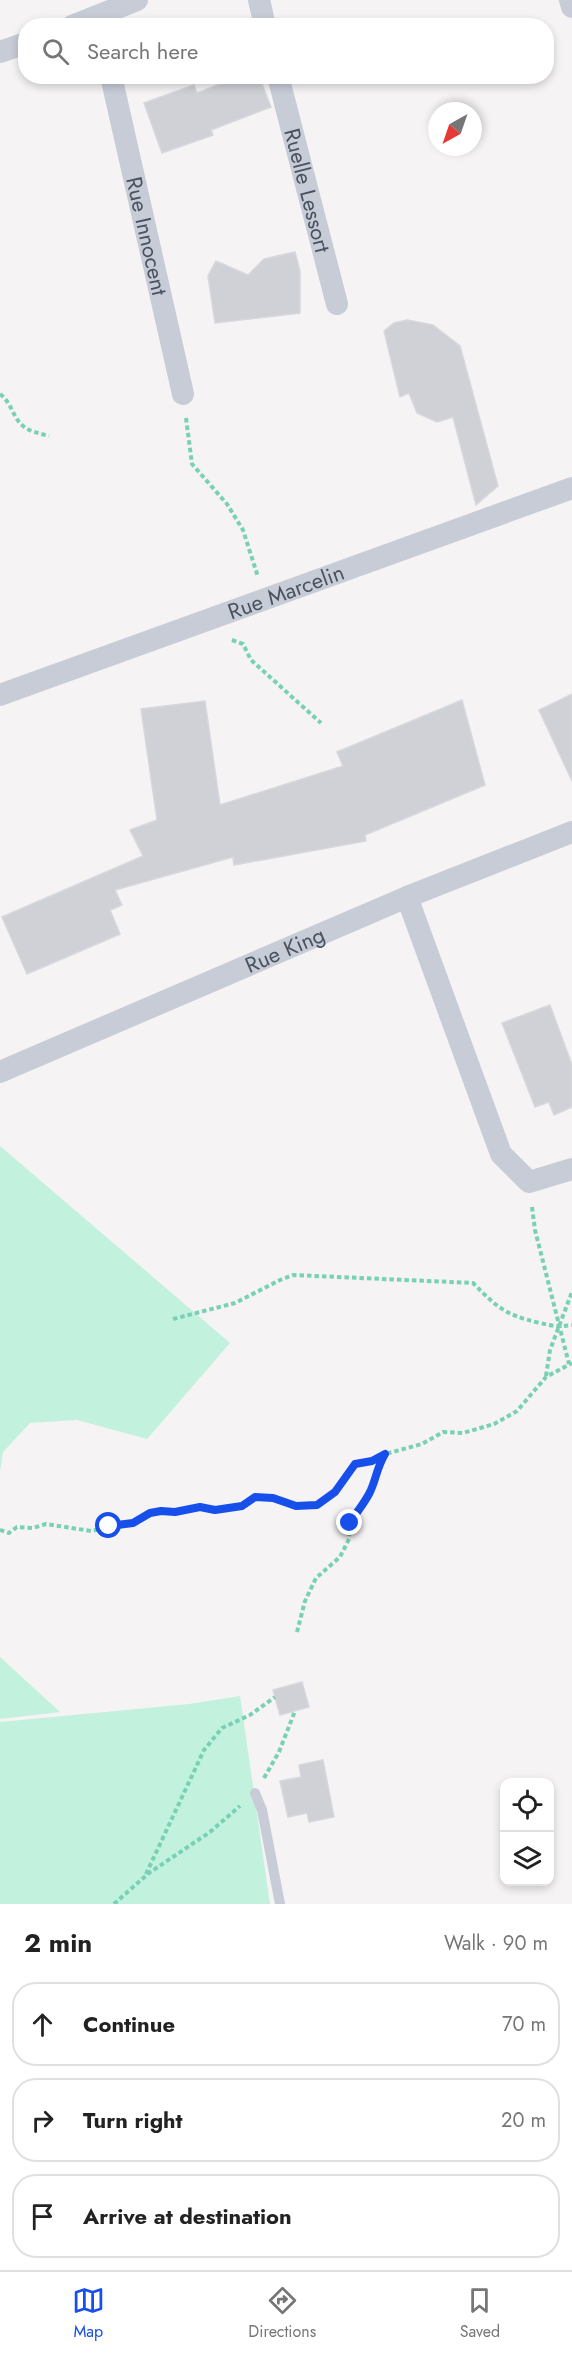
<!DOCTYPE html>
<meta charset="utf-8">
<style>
:root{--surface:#fff;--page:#f2f2f2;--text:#222;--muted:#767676;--line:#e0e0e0;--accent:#174feb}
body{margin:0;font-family:Jost,sans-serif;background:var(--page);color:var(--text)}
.controls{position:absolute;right:18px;bottom:18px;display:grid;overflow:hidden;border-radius:12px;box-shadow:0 3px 9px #0003}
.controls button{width:54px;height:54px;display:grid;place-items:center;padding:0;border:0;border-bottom:2px solid var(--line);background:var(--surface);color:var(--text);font:30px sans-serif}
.compass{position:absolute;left:428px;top:102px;width:54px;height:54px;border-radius:50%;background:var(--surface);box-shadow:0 3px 9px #0003;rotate:220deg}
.stop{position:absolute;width:18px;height:18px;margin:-14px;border:4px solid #174feb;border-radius:50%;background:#fff}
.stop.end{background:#174feb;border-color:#fff;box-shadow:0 2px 6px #0008}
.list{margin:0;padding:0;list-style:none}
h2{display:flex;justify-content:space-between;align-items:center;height:78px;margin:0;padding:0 24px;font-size:26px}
h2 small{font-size:20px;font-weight:400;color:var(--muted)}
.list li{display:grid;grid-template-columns:39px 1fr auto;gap:18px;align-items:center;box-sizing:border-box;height:84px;margin:0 12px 12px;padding:0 12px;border:2px solid var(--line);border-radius:24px}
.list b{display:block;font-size:22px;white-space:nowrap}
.list em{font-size:20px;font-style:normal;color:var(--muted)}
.icon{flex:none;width:33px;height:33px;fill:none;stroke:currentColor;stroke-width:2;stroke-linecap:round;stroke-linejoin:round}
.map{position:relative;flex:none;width:572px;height:1904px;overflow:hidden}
.search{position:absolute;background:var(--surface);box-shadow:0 3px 9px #0003;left:18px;right:18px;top:18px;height:66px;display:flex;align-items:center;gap:15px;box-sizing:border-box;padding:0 21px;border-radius:24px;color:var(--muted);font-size:22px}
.sheet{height:366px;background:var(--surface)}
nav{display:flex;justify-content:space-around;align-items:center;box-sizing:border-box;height:84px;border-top:2px solid var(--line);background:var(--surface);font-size:16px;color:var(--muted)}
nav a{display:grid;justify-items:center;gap:3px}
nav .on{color:var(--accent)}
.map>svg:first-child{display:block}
</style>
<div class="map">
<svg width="572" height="1904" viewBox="0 0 572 1904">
<rect width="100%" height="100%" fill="#f5f3f3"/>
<g fill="#c2f2dd">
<polygon points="0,1146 230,1343 147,1439 77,1420 30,1423 3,1452 0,1471"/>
<polygon points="0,1657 60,1712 0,1719"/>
<polygon points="240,1696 270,1904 0,1904 0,1722 189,1704"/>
</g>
<g fill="#cfd1d7" stroke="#d7d8de" stroke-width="1.5">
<polygon points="241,76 259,76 271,107 211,130 213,135 162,153 144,103 194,85 197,93"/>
<polygon points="295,252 300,271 300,313 215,323 208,276 216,261 248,275 264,259"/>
<polygon points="407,320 433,325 460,346 498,486 476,505 453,417 437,422 417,413 409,393 400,397 384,331 394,323"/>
<polygon points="572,694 572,781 539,710"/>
<polygon points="462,700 485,785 365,835 366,841 234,865 233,857 115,890 122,905 110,910 120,934 27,974 2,917 143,856 130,830 157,820 141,709 205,701 220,805 343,766 337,752"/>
<polygon points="550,1005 572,1065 572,1107 554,1115 549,1102 535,1107 502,1023"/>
<polygon points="302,1682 309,1707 280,1715 273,1690"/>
<polygon points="323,1760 334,1817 309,1822 307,1813 288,1817 280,1781 301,1777 299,1765"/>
</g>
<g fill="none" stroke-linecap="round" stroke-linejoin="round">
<g stroke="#78d1b5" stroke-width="4" stroke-dasharray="4.5 3" stroke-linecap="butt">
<path d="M0,394C12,403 12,416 22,425C29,432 39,433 49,436"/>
<polyline points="186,418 192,464 227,504 243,530 258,577"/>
<polyline points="232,640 243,644 251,660 321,723"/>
<polyline points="532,1207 535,1230 569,1364"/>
<path d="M173,1319L235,1303L280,1280L293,1275L473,1283C498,1308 505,1315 540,1323C552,1326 560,1327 572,1325"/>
<polyline points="546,1376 550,1350 572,1292"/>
<polyline points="0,1530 9,1533 17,1527 33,1528 46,1524 91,1531 133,1523 151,1513 161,1511 175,1512 200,1507 215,1510 242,1506 255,1497 273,1498 296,1505 317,1505 335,1492 355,1464 372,1461 385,1454 422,1444 443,1432 463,1433 494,1424 517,1411 546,1377 572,1363"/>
<polyline points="297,1632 305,1601 316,1578 340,1557 349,1539 350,1523 368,1495 377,1467 385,1455"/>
<polyline points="264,1778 279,1752 295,1711"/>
<polyline points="146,1874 204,1750 222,1728 250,1715 275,1697"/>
<polyline points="114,1904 149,1873 210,1832 240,1806"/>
</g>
<polyline stroke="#c7ccd7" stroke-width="10" points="255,1793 262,1810 280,1904"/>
<g stroke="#c7ccd7" stroke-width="22">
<polyline points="259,0 265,26"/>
<polyline points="570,0 572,7"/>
<polyline points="72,26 137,0"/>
<polyline points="0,52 26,43"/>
<path id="s1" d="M111,76L183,394"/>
<path id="s2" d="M278,76L337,304"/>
<path id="s3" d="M0,695L572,488"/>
<polyline points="407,897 501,1154 529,1182 572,1169"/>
<path id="s4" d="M0,1072L407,897L572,832"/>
</g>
</g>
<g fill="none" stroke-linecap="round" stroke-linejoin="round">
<path stroke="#174feb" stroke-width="8" d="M109,1526L133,1523L150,1513L161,1511L175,1512L200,1507L215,1510L242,1506L255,1497L273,1498L296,1506L317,1505L335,1492L355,1464L372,1461L385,1454C376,1469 376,1481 369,1494C363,1505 356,1513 350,1523"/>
</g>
<g text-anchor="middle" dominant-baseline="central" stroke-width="4.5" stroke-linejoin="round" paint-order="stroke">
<g font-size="22" fill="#495261" stroke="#fff">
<text stroke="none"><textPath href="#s2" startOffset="118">Ruelle Lessort</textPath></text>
<text stroke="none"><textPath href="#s1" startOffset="164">Rue Innocent</textPath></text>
<text stroke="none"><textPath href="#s3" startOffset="304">Rue Marcelin</textPath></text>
<text stroke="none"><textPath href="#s4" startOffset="310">Rue King</textPath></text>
</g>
</g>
</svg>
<div class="controls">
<button><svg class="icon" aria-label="locate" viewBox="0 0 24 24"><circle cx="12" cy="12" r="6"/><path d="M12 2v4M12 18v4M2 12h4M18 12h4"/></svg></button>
<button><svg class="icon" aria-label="layers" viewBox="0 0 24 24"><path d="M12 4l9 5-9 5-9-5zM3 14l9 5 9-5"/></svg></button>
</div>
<svg class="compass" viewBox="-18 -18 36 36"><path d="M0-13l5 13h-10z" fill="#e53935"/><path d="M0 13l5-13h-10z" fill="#767676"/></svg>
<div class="stop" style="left:109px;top:1526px"></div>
<div class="stop end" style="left:350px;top:1523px"></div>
<div class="search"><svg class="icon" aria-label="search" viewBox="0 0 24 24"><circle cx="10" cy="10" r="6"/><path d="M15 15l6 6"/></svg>Search here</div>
</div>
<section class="sheet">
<h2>2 min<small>Walk · 90 m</small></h2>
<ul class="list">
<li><svg class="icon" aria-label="ahead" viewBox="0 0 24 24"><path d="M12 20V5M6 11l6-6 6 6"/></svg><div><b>Continue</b></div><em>70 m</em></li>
<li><svg class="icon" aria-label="right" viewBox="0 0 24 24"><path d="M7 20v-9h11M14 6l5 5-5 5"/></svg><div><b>Turn right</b></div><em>20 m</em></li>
<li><svg class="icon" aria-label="arrive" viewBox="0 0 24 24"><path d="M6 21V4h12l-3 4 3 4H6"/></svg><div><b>Arrive at destination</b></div></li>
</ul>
</section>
<nav>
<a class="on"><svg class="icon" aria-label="map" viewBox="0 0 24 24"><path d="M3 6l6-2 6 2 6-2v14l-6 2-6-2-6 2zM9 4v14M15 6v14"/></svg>Map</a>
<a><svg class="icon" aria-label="directions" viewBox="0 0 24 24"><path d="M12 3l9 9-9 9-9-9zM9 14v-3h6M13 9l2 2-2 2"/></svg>Directions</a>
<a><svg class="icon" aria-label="saved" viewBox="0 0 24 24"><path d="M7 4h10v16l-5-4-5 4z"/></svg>Saved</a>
</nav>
